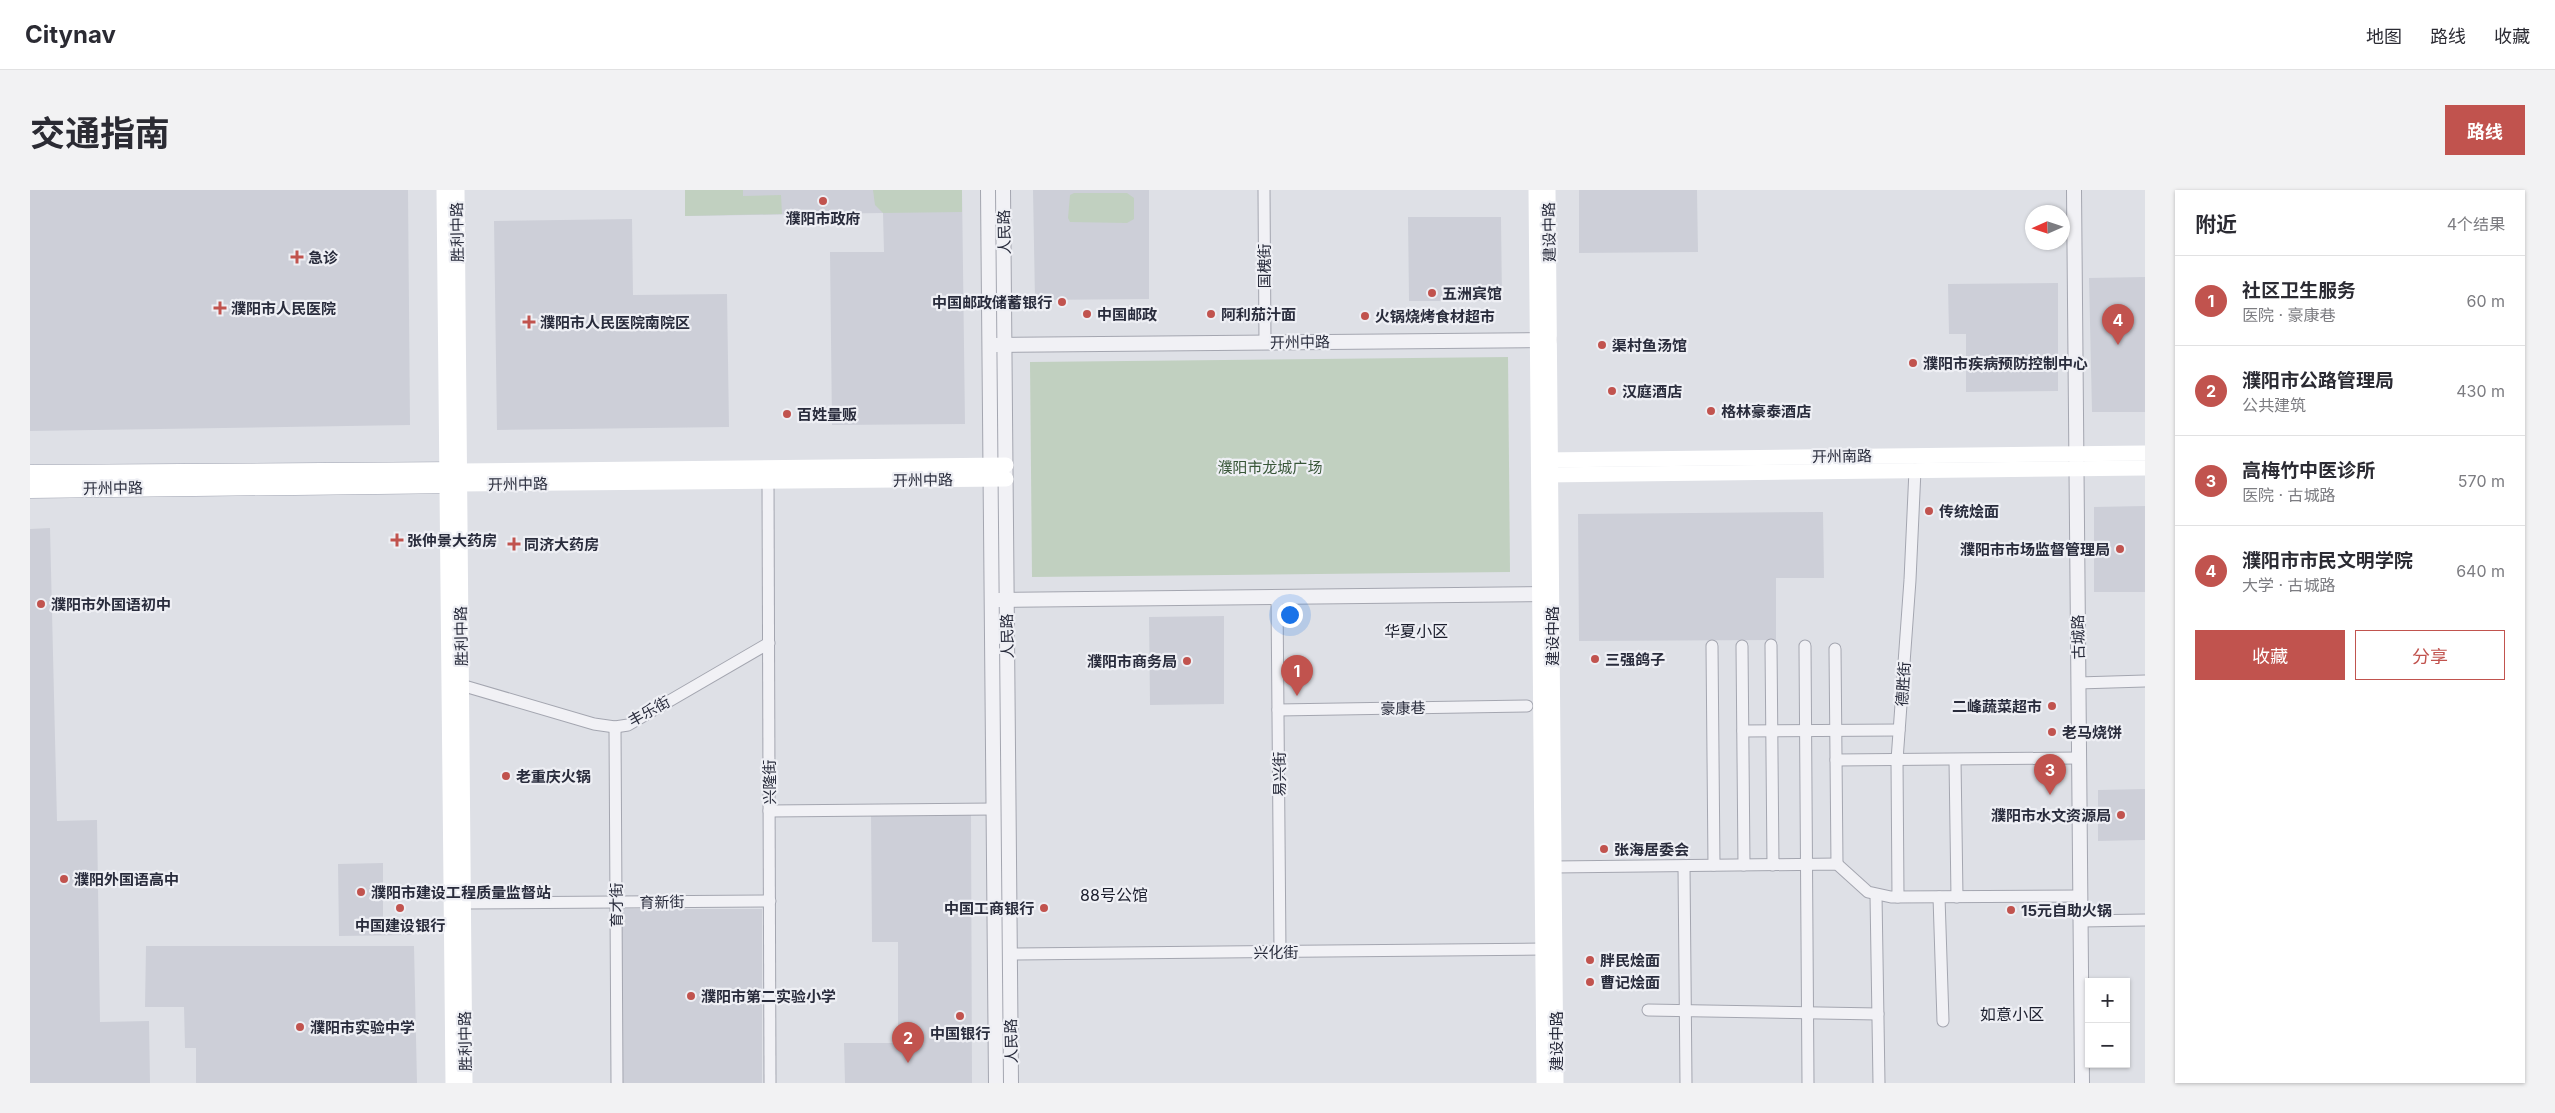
<!DOCTYPE html>
<html lang="zh">
<meta charset="utf-8">
<style>
:root{--surface:#fff;--page:#f2f2f3;--text:#2b2b33;--muted:#7c7c81;--line:#e1e1e2;--accent:#c1534e}
body{margin:0;font-family:Inter,"Noto Sans SC",sans-serif;background:var(--page);color:var(--text)}
.controls{position:absolute;right:15px;bottom:15px;display:grid;overflow:hidden;border-radius:0px;box-shadow:0 1px 4px #0004}
.controls button{width:45px;height:45px;display:grid;place-items:center;padding:0;border:0;border-bottom:1px solid var(--line);background:var(--surface);color:var(--text);font:25px sans-serif}
.compass{position:absolute;left:1995px;top:15px;width:45px;height:45px;border-radius:50%;background:var(--surface);box-shadow:0 1px 4px #0004;rotate:267deg}
.you{position:absolute;left:1259px;top:424px;width:18px;height:18px;margin:-12px;border:4px solid #fff;border-radius:50%;background:#1a73e8;box-shadow:0 0 0 8px #1a73e833}
.badge{display:grid;place-items:center;width:32px;height:32px;border-radius:50%;background:var(--accent);color:#fff;font-size:16px;font-weight:700}
.pin{position:absolute;translate:-50% -41px;filter:drop-shadow(0 1px 2px #0008)}
.pin::after{content:'';position:absolute;top:26px;width:18px;height:15px;background:inherit;clip-path:polygon(0 0,100% 0,50% 100%)}
.list{margin:0;padding:0;list-style:none}
h2{display:flex;justify-content:space-between;align-items:center;height:65px;margin:0;padding:0 20px;font-size:21px}
h2 small{font-size:16px;font-weight:400;color:var(--muted)}
.list li{display:grid;grid-template-columns:32px 1fr auto;gap:15px;align-items:center;box-sizing:border-box;height:90px;padding:0 20px;border-top:1px solid var(--line)}
.list b{display:block;font-size:19px;white-space:nowrap}
.list p{margin:0;font-size:16px;white-space:nowrap;color:var(--muted)}
.list em{font-size:16px;font-style:normal;color:var(--muted)}
.actions{display:flex;gap:10px;padding:15px 20px}
.actions a{flex:1;padding:11px 0;border:1px solid var(--accent);border-radius:0px;text-align:center;font-size:18px;color:var(--accent)}
.actions .main{background:var(--accent);color:#fff}
.map{position:relative;flex:none;width:2115px;height:893px;overflow:hidden;border-radius:0px}
header{display:flex;align-items:center;gap:30px;box-sizing:border-box;height:70px;padding:0 25px;background:var(--surface);border-bottom:1px solid var(--line)}
header strong{font-size:24px}
nav{display:flex;gap:28px;margin-inline-start:auto;font-size:18px}
.intro{display:flex;align-items:center;justify-content:space-between;box-sizing:border-box;height:120px;padding:0 30px}
h1{margin:0;font-size:35px}
.button{padding:12px 22px;border-radius:0px;background:var(--accent);color:#fff;font-size:18px;font-weight:700}
main{display:flex;gap:30px;padding:0 30px}
aside{flex:1;background:var(--surface);border-radius:0px;box-shadow:0 1px 4px #0004}
.map>svg:first-child{display:block}
</style>
<header>
<strong>Citynav</strong>
<nav><a>地图</a><a>路线</a><a>收藏</a></nav>
</header>
<div class="intro"><h1>交通指南</h1><a class="button">路线</a></div>
<main>
<div class="map">
<svg width="2115" height="893" viewBox="0 0 2115 893">
<rect width="100%" height="100%" fill="#dee0e6"/>
<g fill="#cdcfd8">
<polygon points="0,0 378,0 380,235 0,241"/>
<polygon points="655,0 932,0 935,234 802,235 800,62 854,62 853,23 655,26"/>
<polygon points="1003,0 1119,0 1119,109 1005,110"/>
<polygon points="1549,0 1667,0 1668,62 1549,63"/>
<polygon points="1378,27 1471,27 1472,111 1379,111"/>
<polygon points="602,29 603,105 697,104 699,237 467,240 464,31"/>
<polygon points="2115,87 2115,222 2062,222 2059,88"/>
<polygon points="2028,93 2028,201 1936,202 1936,144 1919,144 1918,94"/>
<polygon points="2115,316 2115,402 2064,402 2064,317"/>
<polygon points="1793,322 1794,388 1746,388 1746,450 1549,451 1548,324"/>
<polygon points="20,338 27,631 67,630 70,832 119,831 120,893 0,893 0,339"/>
<polygon points="1194,426 1194,514 1120,515 1119,427"/>
<polygon points="2115,599 2115,650 2068,651 2068,600"/>
<polygon points="841,623 941,623 942,893 815,893 814,853 868,853 868,752 842,752"/>
<polygon points="353,673 353,730 382,730 382,745 309,746 308,674"/>
<rect x="589" y="719" width="143" height="174"/>
<polygon points="116,756 384,756 387,893 166,893 166,858 155,858 154,817 115,817"/>
</g>
<g fill="#c1d0c0">
<polygon points="655,0 713,0 713,6 751,5 752,24 655,26"/>
<polygon points="843,0 932,0 932,22 853,23 845,15"/>
<polygon points="1044,3 1097,3 1104,8 1104,29 1097,33 1040,32 1038,28 1040,5"/>
<polygon points="1478,167 1480,382 1002,387 1000,172"/>
</g>
<g fill="none" stroke-linecap="round" stroke-linejoin="round">
<g stroke="#a4a6b0" stroke-width="13">
<g id="minor">
<polyline points="1234,0 1235,153"/>
<polyline points="738,291 740,893"/>
<polyline points="1247,407 1250,762"/>
<polyline points="1741,455 1743,675"/>
<polyline points="1682,456 1684,675"/>
<polyline points="1712,456 1714,675"/>
<polyline points="1775,456 1778,893"/>
<polyline points="1805,459 1807,674"/>
<polyline points="2048,493 2115,491"/>
<polyline points="431,495 564,534 585,537 598,535 739,453"/>
<polyline points="1248,520 1497,516"/>
<polyline points="585,537 587,893"/>
<polyline points="1713,541 1869,540"/>
<polyline points="1806,570 2049,568"/>
<polyline points="1925,570 1927,707"/>
<polyline points="739,621 964,619"/>
<polyline points="1654,676 1656,893"/>
<polyline points="1524,677 1807,674 1838,702 1861,707 2051,706"/>
<polyline points="1846,705 1849,893"/>
<polyline points="1868,707 1867,570 1880,390 1885,280"/>
<polyline points="1909,707 1913,831"/>
<polyline points="434,713 740,711"/>
<polyline points="2051,731 2115,730"/>
<polyline points="980,764 1513,759"/>
<polyline points="1618,820 1848,824"/>
</g>
</g>
<g stroke="#a4a6b0" stroke-width="16">
<g id="tertiary">
<polyline points="958,0 966,893"/>
<polyline points="973,0 981,893"/>
<polyline points="2044,0 2052,893"/>
<polyline points="965,155 1519,150"/>
<polyline points="968,410 1521,404"/>
</g>
</g>
<g stroke="#9fa3b1" stroke-width="19">
<g id="primary">
<polyline points="0,284 429,281"/>
<polyline points="0,299 430,294"/>
</g>
</g>
<use href="#minor" stroke="#f1f1f5" stroke-width="11"/>
<use href="#tertiary" stroke="#f1f1f5" stroke-width="14"/>
<g stroke="#fff" stroke-width="15">
<polyline points="414,0 423,893"/>
<polyline points="427,0 435,893"/>
<polyline points="1506,0 1514,893"/>
<polyline points="1518,0 1526,893"/>
<polyline points="1512,270 2115,263"/>
<polyline points="429,281 976,275"/>
<polyline points="1513,285 2115,278"/>
<polyline points="430,294 976,289"/>
</g>
<use href="#primary" stroke="#fff" stroke-width="18"/>
</g>
<g fill="#c1534e" stroke="#eeeff4" stroke-width="2">
<circle cx="793" cy="11" r="5"/>
<path d="M264.5 59.5h5v5h5v5h-5v5h-5v-5h-5v-5h5z"/>
<circle cx="1402" cy="103" r="5"/>
<circle cx="1032" cy="112" r="5"/>
<path d="M187.5 110.5h5v5h5v5h-5v5h-5v-5h-5v-5h5z"/>
<circle cx="1057" cy="124" r="5"/>
<circle cx="1181" cy="124" r="5"/>
<circle cx="1335" cy="126" r="5"/>
<path d="M496.5 124.5h5v5h5v5h-5v5h-5v-5h-5v-5h5z"/>
<circle cx="1572" cy="155" r="5"/>
<circle cx="1883" cy="173" r="5"/>
<circle cx="1582" cy="201" r="5"/>
<circle cx="1681" cy="221" r="5"/>
<circle cx="757" cy="224" r="5"/>
<circle cx="1899" cy="321" r="5"/>
<path d="M364.5 342.5h5v5h5v5h-5v5h-5v-5h-5v-5h5z"/>
<path d="M481.5 346.5h5v5h5v5h-5v5h-5v-5h-5v-5h5z"/>
<circle cx="2090" cy="359" r="5"/>
<circle cx="11" cy="414" r="5"/>
<circle cx="1565" cy="469" r="5"/>
<circle cx="1157" cy="471" r="5"/>
<circle cx="2022" cy="516" r="5"/>
<circle cx="2022" cy="542" r="5"/>
<circle cx="476" cy="586" r="5"/>
<circle cx="2091" cy="625" r="5"/>
<circle cx="1574" cy="659" r="5"/>
<circle cx="34" cy="689" r="5"/>
<circle cx="331" cy="702" r="5"/>
<circle cx="370" cy="718" r="5"/>
<circle cx="1014" cy="718" r="5"/>
<circle cx="1981" cy="720" r="5"/>
<circle cx="1560" cy="770" r="5"/>
<circle cx="1560" cy="792" r="5"/>
<circle cx="661" cy="806" r="5"/>
<circle cx="930" cy="826" r="5"/>
<circle cx="270" cy="837" r="5"/>
</g>
<g text-anchor="middle" dominant-baseline="central" stroke-width="4.5" stroke-linejoin="round" paint-order="stroke">
<g font-size="15" font-weight="bold" fill="#292c3c" stroke="#eeeff4" text-anchor="start">
<text x="793" y="28" text-anchor="middle">濮阳市政府</text>
<text x="278" y="67">急诊</text>
<text x="1412" y="103">五洲宾馆</text>
<text x="1022" y="112" text-anchor="end">中国邮政储蓄银行</text>
<text x="201" y="118">濮阳市人民医院</text>
<text x="1067" y="124">中国邮政</text>
<text x="1191" y="124">阿利茄汁面</text>
<text x="1345" y="126">火锅烧烤食材超市</text>
<text x="510" y="132">濮阳市人民医院南院区</text>
<text x="1582" y="155">渠村鱼汤馆</text>
<text x="1893" y="173">濮阳市疾病预防控制中心</text>
<text x="1592" y="201">汉庭酒店</text>
<text x="1691" y="221">格林豪泰酒店</text>
<text x="767" y="224">百姓量贩</text>
<text x="1909" y="321">传统烩面</text>
<text x="377" y="350">张仲景大药房</text>
<text x="494" y="354">同济大药房</text>
<text x="2080" y="359" text-anchor="end">濮阳市市场监督管理局</text>
<text x="21" y="414">濮阳市外国语初中</text>
<text x="1575" y="469">三强鸽子</text>
<text x="1147" y="471" text-anchor="end">濮阳市商务局</text>
<text x="2012" y="516" text-anchor="end">二峰蔬菜超市</text>
<text x="2032" y="542">老马烧饼</text>
<text x="486" y="586">老重庆火锅</text>
<text x="2081" y="625" text-anchor="end">濮阳市水文资源局</text>
<text x="1584" y="659">张海居委会</text>
<text x="44" y="689">濮阳外国语高中</text>
<text x="341" y="702">濮阳市建设工程质量监督站</text>
<text x="1004" y="718" text-anchor="end">中国工商银行</text>
<text x="1991" y="720">15元自助火锅</text>
<text x="370" y="735" text-anchor="middle">中国建设银行</text>
<text x="1570" y="770">胖民烩面</text>
<text x="1570" y="792">曹记烩面</text>
<text x="671" y="806">濮阳市第二实验小学</text>
<text x="280" y="837">濮阳市实验中学</text>
<text x="930" y="843" text-anchor="middle">中国银行</text>
</g>
<g font-size="15" fill="#292c3c" stroke="#eeeff4">
<text transform="translate(427 42) rotate(-91)">胜利中路</text>
<text transform="translate(974 42) rotate(-91)">人民路</text>
<text transform="translate(1519 42) rotate(-91)">建设中路</text>
<text transform="translate(1234 76) rotate(-90)">国槐街</text>
<text transform="translate(1270 152) rotate(-1)">开州中路</text>
<text transform="translate(1812 266) rotate(-1)">开州南路</text>
<text transform="translate(893 290) rotate(-1)">开州中路</text>
<text transform="translate(488 294) rotate(-1)">开州中路</text>
<text transform="translate(83 298) rotate(-1)">开州中路</text>
<text transform="translate(431 446) rotate(-91)">胜利中路</text>
<text transform="translate(977 446) rotate(-91)">人民路</text>
<text transform="translate(1522 446) rotate(-90)">建设中路</text>
<text transform="translate(2048 447) rotate(-91)">古城路</text>
<text transform="translate(1873 494) rotate(-86)">德胜街</text>
<text transform="translate(1373 518) rotate(-1)">豪康巷</text>
<text transform="translate(619 521) rotate(-29)">丰乐街</text>
<text transform="translate(1249 584) rotate(-90)">易兴街</text>
<text transform="translate(739 592) rotate(-90)">兴隆街</text>
<text transform="translate(632 712) rotate(-1)">育新街</text>
<text transform="translate(586 715) rotate(-90)">育才街</text>
<text x="1246" y="762">兴化街</text>
<text transform="translate(435 851) rotate(-91)">胜利中路</text>
<text transform="translate(981 851) rotate(-91)">人民路</text>
<text transform="translate(1526 851) rotate(-90)">建设中路</text>
</g>
<g font-size="15" fill="#385638" stroke="#eeeff4">
<text x="1240" y="277">濮阳市龙城广场</text>
</g>
<g font-size="16" fill="#1b1e2d" stroke="#eeeff4">
<text x="1386" y="441">华夏小区</text>
<text x="1084" y="705">88号公馆</text>
<text x="1982" y="824">如意小区</text>
</g>
</g>
</svg>
<div class="controls">
<button>+</button>
<button>−</button>
</div>
<svg class="compass" viewBox="-18 -18 36 36"><path d="M0-13l5 13h-10z" fill="#e53935"/><path d="M0 13l5-13h-10z" fill="#7c7c81"/></svg>
<div class="you"></div>
<div class="pin badge" style="left:1267px;top:506px">1</div>
<div class="pin badge" style="left:878px;top:873px">2</div>
<div class="pin badge" style="left:2020px;top:605px">3</div>
<div class="pin badge" style="left:2088px;top:155px">4</div>
</div>
<aside>
<h2>附近<small>4个结果</small></h2>
<ul class="list">
<li><span class="badge">1</span><div><b>社区卫生服务</b><p>医院 · 豪康巷</p></div><em>60 m</em></li>
<li><span class="badge">2</span><div><b>濮阳市公路管理局</b><p>公共建筑</p></div><em>430 m</em></li>
<li><span class="badge">3</span><div><b>高梅竹中医诊所</b><p>医院 · 古城路</p></div><em>570 m</em></li>
<li><span class="badge">4</span><div><b>濮阳市市民文明学院</b><p>大学 · 古城路</p></div><em>640 m</em></li>
</ul>
<div class="actions"><a class="main">收藏</a><a>分享</a></div>
</aside>
</main>
